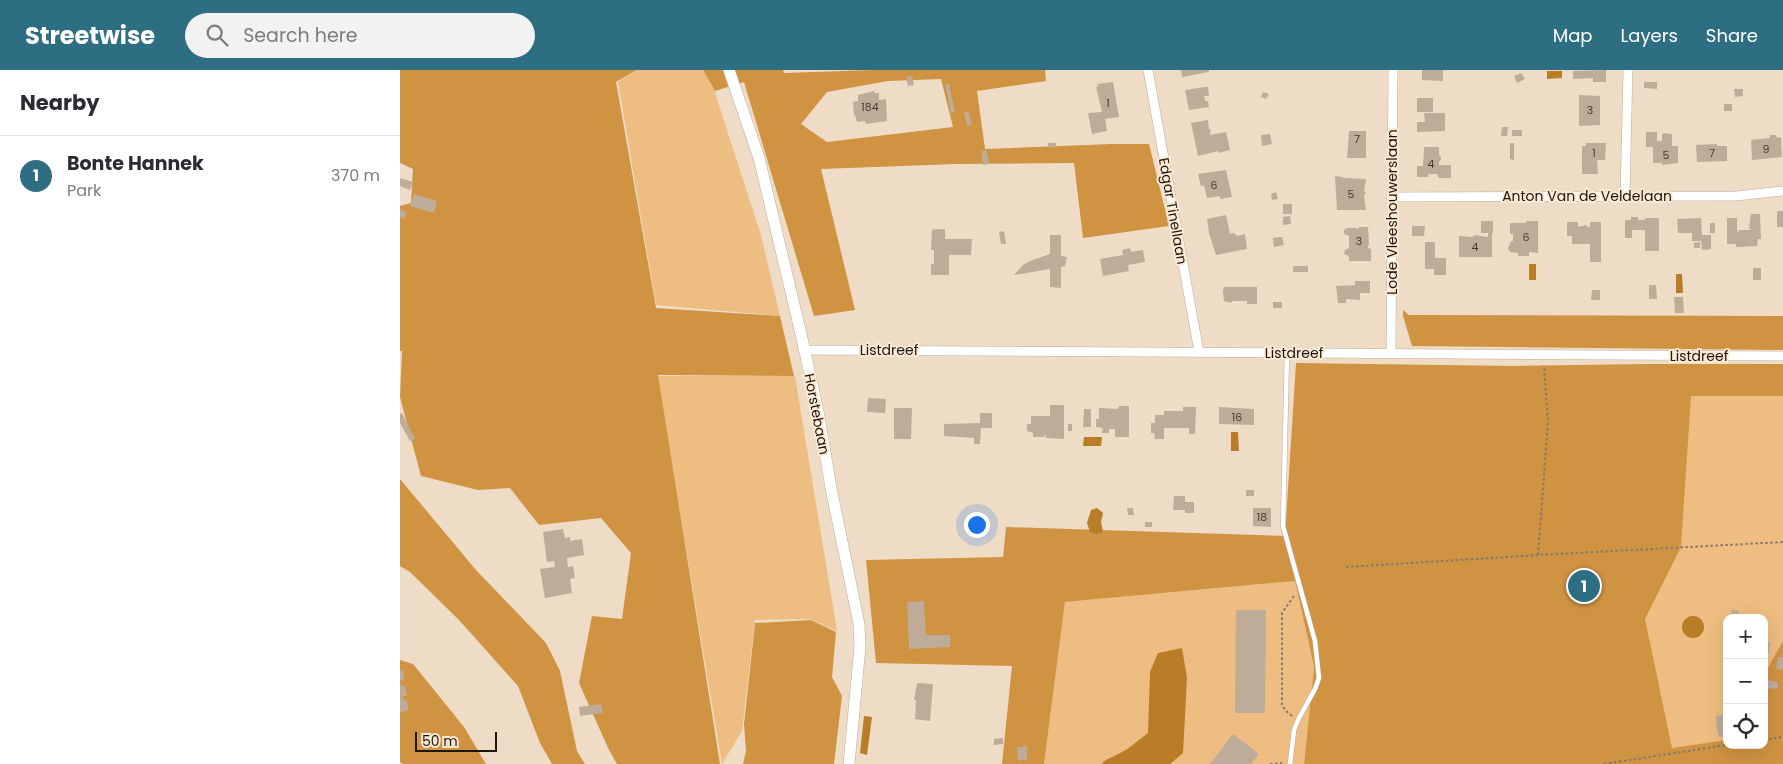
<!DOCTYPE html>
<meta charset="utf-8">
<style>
:root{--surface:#fff;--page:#f2f2f3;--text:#2b2b33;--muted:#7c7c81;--line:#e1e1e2;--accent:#2e6e82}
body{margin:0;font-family:Poppins,sans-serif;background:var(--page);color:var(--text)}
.controls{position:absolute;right:15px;bottom:15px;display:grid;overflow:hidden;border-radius:10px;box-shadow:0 5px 20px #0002}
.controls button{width:45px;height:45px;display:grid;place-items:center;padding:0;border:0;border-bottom:1px solid var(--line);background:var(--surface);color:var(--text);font:25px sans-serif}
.scale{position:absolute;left:15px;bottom:12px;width:82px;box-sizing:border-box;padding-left:5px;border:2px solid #1c160f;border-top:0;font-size:14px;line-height:18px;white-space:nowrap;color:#1c160f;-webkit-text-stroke:4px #fce9d4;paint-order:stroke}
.you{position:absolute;left:576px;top:454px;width:18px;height:18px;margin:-12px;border:4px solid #fff;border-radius:50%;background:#1a73e8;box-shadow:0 0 0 8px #1a73e833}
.badge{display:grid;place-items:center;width:32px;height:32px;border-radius:50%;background:var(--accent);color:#fff;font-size:16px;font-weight:700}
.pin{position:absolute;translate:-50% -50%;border:2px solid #fff;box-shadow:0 1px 5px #0006}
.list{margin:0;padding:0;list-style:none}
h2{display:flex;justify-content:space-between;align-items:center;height:65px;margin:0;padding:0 20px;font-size:21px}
h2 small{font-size:16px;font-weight:400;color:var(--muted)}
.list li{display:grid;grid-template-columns:32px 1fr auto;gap:15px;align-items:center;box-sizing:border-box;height:80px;padding:0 20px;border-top:1px solid var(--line)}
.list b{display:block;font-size:19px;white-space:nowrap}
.list p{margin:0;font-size:16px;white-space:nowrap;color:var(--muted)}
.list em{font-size:16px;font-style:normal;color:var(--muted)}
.icon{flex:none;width:28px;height:28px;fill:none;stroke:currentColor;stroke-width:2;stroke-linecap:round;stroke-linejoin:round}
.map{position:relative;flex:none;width:1383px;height:694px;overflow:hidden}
header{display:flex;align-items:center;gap:30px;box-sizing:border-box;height:70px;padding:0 25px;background:var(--accent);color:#fff}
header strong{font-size:24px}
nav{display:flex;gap:28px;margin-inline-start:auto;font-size:18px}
.search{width:350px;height:45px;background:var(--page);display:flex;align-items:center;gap:12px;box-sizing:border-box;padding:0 18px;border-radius:28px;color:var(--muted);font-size:19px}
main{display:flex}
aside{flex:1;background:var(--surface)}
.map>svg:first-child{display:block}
</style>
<header>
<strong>Streetwise</strong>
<div class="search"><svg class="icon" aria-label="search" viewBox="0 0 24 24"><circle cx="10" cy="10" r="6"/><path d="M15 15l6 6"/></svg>Search here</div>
<nav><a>Map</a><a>Layers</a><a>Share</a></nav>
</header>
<main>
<aside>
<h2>Nearby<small></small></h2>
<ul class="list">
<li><span class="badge">1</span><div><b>Bonte Hannek</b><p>Park</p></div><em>370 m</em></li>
</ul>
</aside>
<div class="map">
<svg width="1383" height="694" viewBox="0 0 1383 694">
<rect width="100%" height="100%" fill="#eedcc7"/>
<g fill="#eebd82" fill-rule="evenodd">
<polygon points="238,0 303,0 314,20 361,165 380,246 256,235 218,12"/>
<polygon points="257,306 395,306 437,561 410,549 355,550 342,661 322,694"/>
<path d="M1291,326H1383V694H979ZM1327,548H1364V675H1327Z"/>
<polygon points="895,511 914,597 904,694 644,694 665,532"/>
</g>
<g fill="#d09342" fill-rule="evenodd">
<polygon points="0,0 237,0 216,12 256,238 380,246 394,306 258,305 320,694 217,694 209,680 179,613 192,546 222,549 231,483 201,448 139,455 110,418 78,420 21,406 0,327 2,281 0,281 0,136 11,133 13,99 0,93"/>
<path d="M303,0H383L384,3L473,0H645L646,11L577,21L585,79L712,74H749L769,156L683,168L674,93L556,94L421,99L455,240L414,246L344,12L315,21ZM541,9L553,57L427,72L401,54L427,22L488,11Z"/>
<polygon points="1003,240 1009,245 1383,246 1383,280 1012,276 1003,246"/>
<polygon points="896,293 1114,296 1247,294 1383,294 1383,326 1291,326 1281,477 1245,549 1272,678 1327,670 1327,675 1364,675 1364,605 1383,571 1383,694 904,694 914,597 895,511 665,532 644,694 602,694 612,596 476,593 466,490 603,487 606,457 885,466"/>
<polygon points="0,409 76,500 146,573 160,601 177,681 185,694 152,694 140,673 118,616 59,550 10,502 0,496"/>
<polygon points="411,550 436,562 432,607 442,626 434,694 343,694 346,681 344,654 355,553"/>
<polygon points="0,590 13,594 64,657 86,694 3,694 0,692"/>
</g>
<g fill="#b97d27">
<polygon points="1147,1 1162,1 1162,8 1147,9"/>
<rect x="1129" y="194" width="7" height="16"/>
<polygon points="1276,204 1282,204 1283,223 1276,223"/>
<polygon points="831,362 838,362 839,381 831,381"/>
<polygon points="684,367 702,367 701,376 683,376"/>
<polygon points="697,438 703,443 701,452 703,462 696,464 690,462 687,453 691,440"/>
<circle cx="1293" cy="557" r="11"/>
<polygon points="782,578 787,608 783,683 770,694 702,694 704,691 726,680 748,663 750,602 758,583"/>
<polygon points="464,646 472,647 467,685 460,683"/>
</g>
<g fill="#beac98">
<polygon points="781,0 809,0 809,2 782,7"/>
<polygon points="1022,0 1043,0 1043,11 1022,10"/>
<polygon points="1206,0 1206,12 1193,12 1193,8 1173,9 1173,1"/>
<polygon points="1121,3 1125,9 1117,13 1114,6"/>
<polygon points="512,6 514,15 508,16 506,7"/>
<polygon points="713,12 719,47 705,49 707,61 692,64 688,43 702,42 696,17 698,17 697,14"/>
<polygon points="1244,12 1257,12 1257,19 1244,18"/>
<polygon points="549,13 555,42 551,43 545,14"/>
<polygon points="805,17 808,17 809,26 804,26 805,31 808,31 809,37 789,40 785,20"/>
<polygon points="1334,19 1343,19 1343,26 1335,27"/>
<polygon points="474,21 475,23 479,23 479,30 486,29 487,51 466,54 465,51 457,52 455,45 454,45 453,32 458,31 458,25"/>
<polygon points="863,22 869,24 866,29 861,27"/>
<polygon points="1179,25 1200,26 1200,55 1179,56"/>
<rect x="1017" y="28" width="16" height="14"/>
<rect x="1324" y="34" width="8" height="7"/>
<polygon points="568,41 572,55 567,56 564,42"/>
<polygon points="1024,43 1045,43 1045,61 1017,62 1017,52 1025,52"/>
<polygon points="808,50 809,59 811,60 810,65 826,62 830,80 818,83 818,81 798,86 791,53"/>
<polygon points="1102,57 1108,57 1107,66 1101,66"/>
<rect x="1112" y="60" width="10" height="6"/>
<polygon points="949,61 966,61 966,88 947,88"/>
<polygon points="1246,62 1257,62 1257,71 1262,71 1262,64 1264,63 1272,64 1272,76 1278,76 1278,93 1262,95 1262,93 1253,93 1253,77 1246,77"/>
<polygon points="870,64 872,74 862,76 861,65"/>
<polygon points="1370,65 1376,65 1377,68 1381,67 1382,87 1352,90 1351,70 1370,68"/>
<rect x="648" y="73" width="8" height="4"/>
<polygon points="1110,73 1114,73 1114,90 1110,89"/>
<polygon points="1186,73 1206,73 1205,90 1197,90 1198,104 1182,104 1182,76 1186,76"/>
<polygon points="1317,74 1317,76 1327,76 1327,91 1297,92 1296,75"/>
<polygon points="1024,77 1039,77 1039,85 1041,87 1041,90 1039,92 1039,95 1051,95 1051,108 1039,108 1037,104 1028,104 1028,107 1017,107 1017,96 1023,96"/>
<polygon points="586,80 589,94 583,95 581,81"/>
<polygon points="826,100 832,127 820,129 820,126 807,128 804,115 801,116 798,104"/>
<polygon points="935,106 943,107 943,108 966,109 964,121 966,123 964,126 966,140 937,140"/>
<polygon points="0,108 13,112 10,120 0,116"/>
<polygon points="876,122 878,129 872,130 871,124"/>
<polygon points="14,124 37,131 34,143 10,136"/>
<rect x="883" y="134" width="9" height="10"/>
<polygon points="0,140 7,142 4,149 0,147"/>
<rect x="1377" y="141" width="6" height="16"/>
<polygon points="1351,144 1360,144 1361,169 1358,169 1357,176 1339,177 1336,177 1336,174 1327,174 1327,148 1337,148 1337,162 1339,162 1338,160 1351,160 1351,159 1349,159"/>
<polygon points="826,145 830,164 834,163 837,166 845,164 847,179 816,185 809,163 807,149"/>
<polygon points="890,146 891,154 883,155 883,147"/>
<polygon points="1231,147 1238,147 1238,150 1245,150 1245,148 1259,148 1259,181 1245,181 1245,160 1232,160 1232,168 1225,168 1225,150 1231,150"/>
<polygon points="1301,148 1302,165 1311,165 1311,179 1302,180 1301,171 1292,171 1292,163 1278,163 1277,149"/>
<polygon points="1081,151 1093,151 1093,163 1092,163 1092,187 1059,187 1059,166 1072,167 1075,165 1088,167 1088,163 1081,163"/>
<polygon points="1126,151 1138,151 1138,183 1129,182 1129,186 1118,186 1118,183 1110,182 1108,178 1111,171 1113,171 1113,164 1110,164 1110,153 1126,153"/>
<polygon points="1167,152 1178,152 1178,157 1187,155 1187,157 1190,157 1190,152 1201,152 1201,192 1190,192 1190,174 1172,174 1172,166 1167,166"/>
<rect x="1310" y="153" width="5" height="10"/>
<polygon points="1012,156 1025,156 1024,166 1012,166"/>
<polygon points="959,157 968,157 969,175 968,175 968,178 971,179 971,191 949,191 949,186 944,184 945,180 949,178 949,166 944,164 944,160 947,158 957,158 958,160"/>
<polygon points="537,159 545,159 545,169 572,169 571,185 549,185 549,205 531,205 531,194 534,194 534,180 531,180 532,160"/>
<polygon points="604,161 606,174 601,174 599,162"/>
<polygon points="650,165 661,165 661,186 667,187 665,196 661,197 661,218 650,217 650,199 614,205 623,195 630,191 650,184"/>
<polygon points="880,167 882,167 884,175 874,177 873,168"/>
<polygon points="1025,172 1035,172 1035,188 1046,188 1046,205 1034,205 1034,199 1025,199"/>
<polygon points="1300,172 1300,178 1294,178 1294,173"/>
<polygon points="730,178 731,182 743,180 745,192 728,195 729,201 703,206 700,189 723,185 722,180"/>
<rect x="893" y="196" width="15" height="6"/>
<rect x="1353" y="198" width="8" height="12"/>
<polygon points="955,211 970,211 970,223 960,223 960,230 946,229 946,233 938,233 936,216 955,215"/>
<polygon points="1249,215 1256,215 1257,229 1249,229"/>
<polygon points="824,217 857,217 857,234 847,234 847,231 832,231 831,233 824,231 823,221"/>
<polygon points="1192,220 1200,220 1200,230 1191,230"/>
<polygon points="1274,227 1283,227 1284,243 1275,243"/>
<rect x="873" y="232" width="9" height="6"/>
<polygon points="468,328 486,329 485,343 467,342"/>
<polygon points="650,335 664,335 664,369 646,368 646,363 645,367 633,367 633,363 627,361 627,354 631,354 631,346 650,346"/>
<polygon points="719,336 729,336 729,367 715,367 715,359 709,359 709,363 702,363 703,358 696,357 696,349 699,349 699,338 718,339"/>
<polygon points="783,337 796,337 795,364 789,364 789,358 764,358 764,369 755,369 754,363 751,363 751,353 755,353 755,345 764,345 764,341 783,341"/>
<polygon points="819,337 854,339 854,355 819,354"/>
<polygon points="494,338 512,338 511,369 494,369"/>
<polygon points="684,339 691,339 691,357 683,357"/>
<polygon points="2,343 15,369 10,371 0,353 0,344"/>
<polygon points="580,343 592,343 592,358 581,358 580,374 574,374 574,368 544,366 544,354 580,353"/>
<rect x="668" y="354" width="4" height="7"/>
<rect x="846" y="420" width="8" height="6"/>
<polygon points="774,426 785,426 785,432 794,432 794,443 785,443 785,440 773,440"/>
<polygon points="727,438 733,438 734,445 728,445"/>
<polygon points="853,438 871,438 871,457 853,456"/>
<rect x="745" y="452" width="7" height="5"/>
<polygon points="163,459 165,468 170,467 170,471 182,469 184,485 167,488 168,497 173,496 175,508 170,509 172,523 145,528 140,499 155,497 154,491 147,492 143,462"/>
<polygon points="524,531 526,565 550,565 550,577 509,579 507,532"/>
<polygon points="836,540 866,540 865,643 835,643"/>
<polygon points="1332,540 1339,541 1339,544 1354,545 1353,548 1331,548"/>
<polygon points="1364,572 1370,572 1369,584 1364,583"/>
<polygon points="1378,587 1383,587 1383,600 1376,599"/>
<polygon points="0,600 3,600 4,610 0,611"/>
<polygon points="1367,610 1378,612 1378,619 1366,618"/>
<polygon points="0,613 2,616 5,616 7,626 3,626 4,631 7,630 8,640 0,642"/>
<polygon points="517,613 533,614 530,651 515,649 516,630 514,630"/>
<polygon points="201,634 203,643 180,646 179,637"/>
<polygon points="1324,645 1327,666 1319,667 1318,661 1317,661 1316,646"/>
<polygon points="833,664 859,684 851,694 810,694"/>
<polygon points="603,668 603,674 594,675 594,669"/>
<polygon points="627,676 627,689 618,691 617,677"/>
</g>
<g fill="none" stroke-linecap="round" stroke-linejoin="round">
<g stroke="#bead98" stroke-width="5.5">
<polyline id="service" points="887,283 883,456 915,571 919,608 915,619 899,648 894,660 890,694"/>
</g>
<g stroke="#bead98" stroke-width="10">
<g id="minor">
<polyline points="748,0 799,282"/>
<polyline points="1225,126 1228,0"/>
<polyline points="991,127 1336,126 1383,121"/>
<polyline points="404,280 1383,286"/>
<polyline points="991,283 993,0"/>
</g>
</g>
<g stroke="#bead98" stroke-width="12">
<polyline id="tertiary" points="329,0 359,88 401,264 418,341 431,418 459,554 460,577 449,694"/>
</g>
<g stroke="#84786a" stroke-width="2" stroke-dasharray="2.5 2.5" stroke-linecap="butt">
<polyline points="1138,485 1148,353 1144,295"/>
<polyline points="946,497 1138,485 1383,472"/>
<polyline points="892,646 885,640 882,634 882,543 894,526"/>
<polyline points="1364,670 1383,667"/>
<polyline points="870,694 882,693"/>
<polyline points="1204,694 1327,675"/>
</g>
<use href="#service" stroke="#fff" stroke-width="4.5"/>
<use href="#minor" stroke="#fff" stroke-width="9"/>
<use href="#tertiary" stroke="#fff" stroke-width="11"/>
</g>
<g text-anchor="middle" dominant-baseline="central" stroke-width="4" stroke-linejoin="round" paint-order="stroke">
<g font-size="11" fill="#443c31">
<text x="708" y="33">1</text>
<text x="470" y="37">184</text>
<text x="1190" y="40">3</text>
<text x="957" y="69">7</text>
<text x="1366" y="79">9</text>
<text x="1194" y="83">1</text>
<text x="1312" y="83">7</text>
<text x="1266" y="85">5</text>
<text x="1031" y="94">4</text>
<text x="814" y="115">6</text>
<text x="951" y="124">5</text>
<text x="1126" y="167">6</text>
<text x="959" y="171">3</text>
<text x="1075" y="177">4</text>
<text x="837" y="347">16</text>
<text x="862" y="447">18</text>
</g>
<g font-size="14" fill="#1c160f" stroke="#fce9d4">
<text x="1187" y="126">Anton Van de Veldelaan</text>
<text transform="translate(773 141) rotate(80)">Edgar Tinellaan</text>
<text transform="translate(992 142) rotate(-90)">Lode Vleeshouwerslaan</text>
<text x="489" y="280">Listdreef</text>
<text x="894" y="283">Listdreef</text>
<text x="1299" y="286">Listdreef</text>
<text transform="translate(417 344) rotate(79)">Horstebaan</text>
</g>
</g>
</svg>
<div class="controls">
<button>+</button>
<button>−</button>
<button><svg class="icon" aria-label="locate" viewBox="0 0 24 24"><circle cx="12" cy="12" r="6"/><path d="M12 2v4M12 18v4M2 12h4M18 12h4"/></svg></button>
</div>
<div class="scale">50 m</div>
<div class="you"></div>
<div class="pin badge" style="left:1184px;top:516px">1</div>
</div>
</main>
